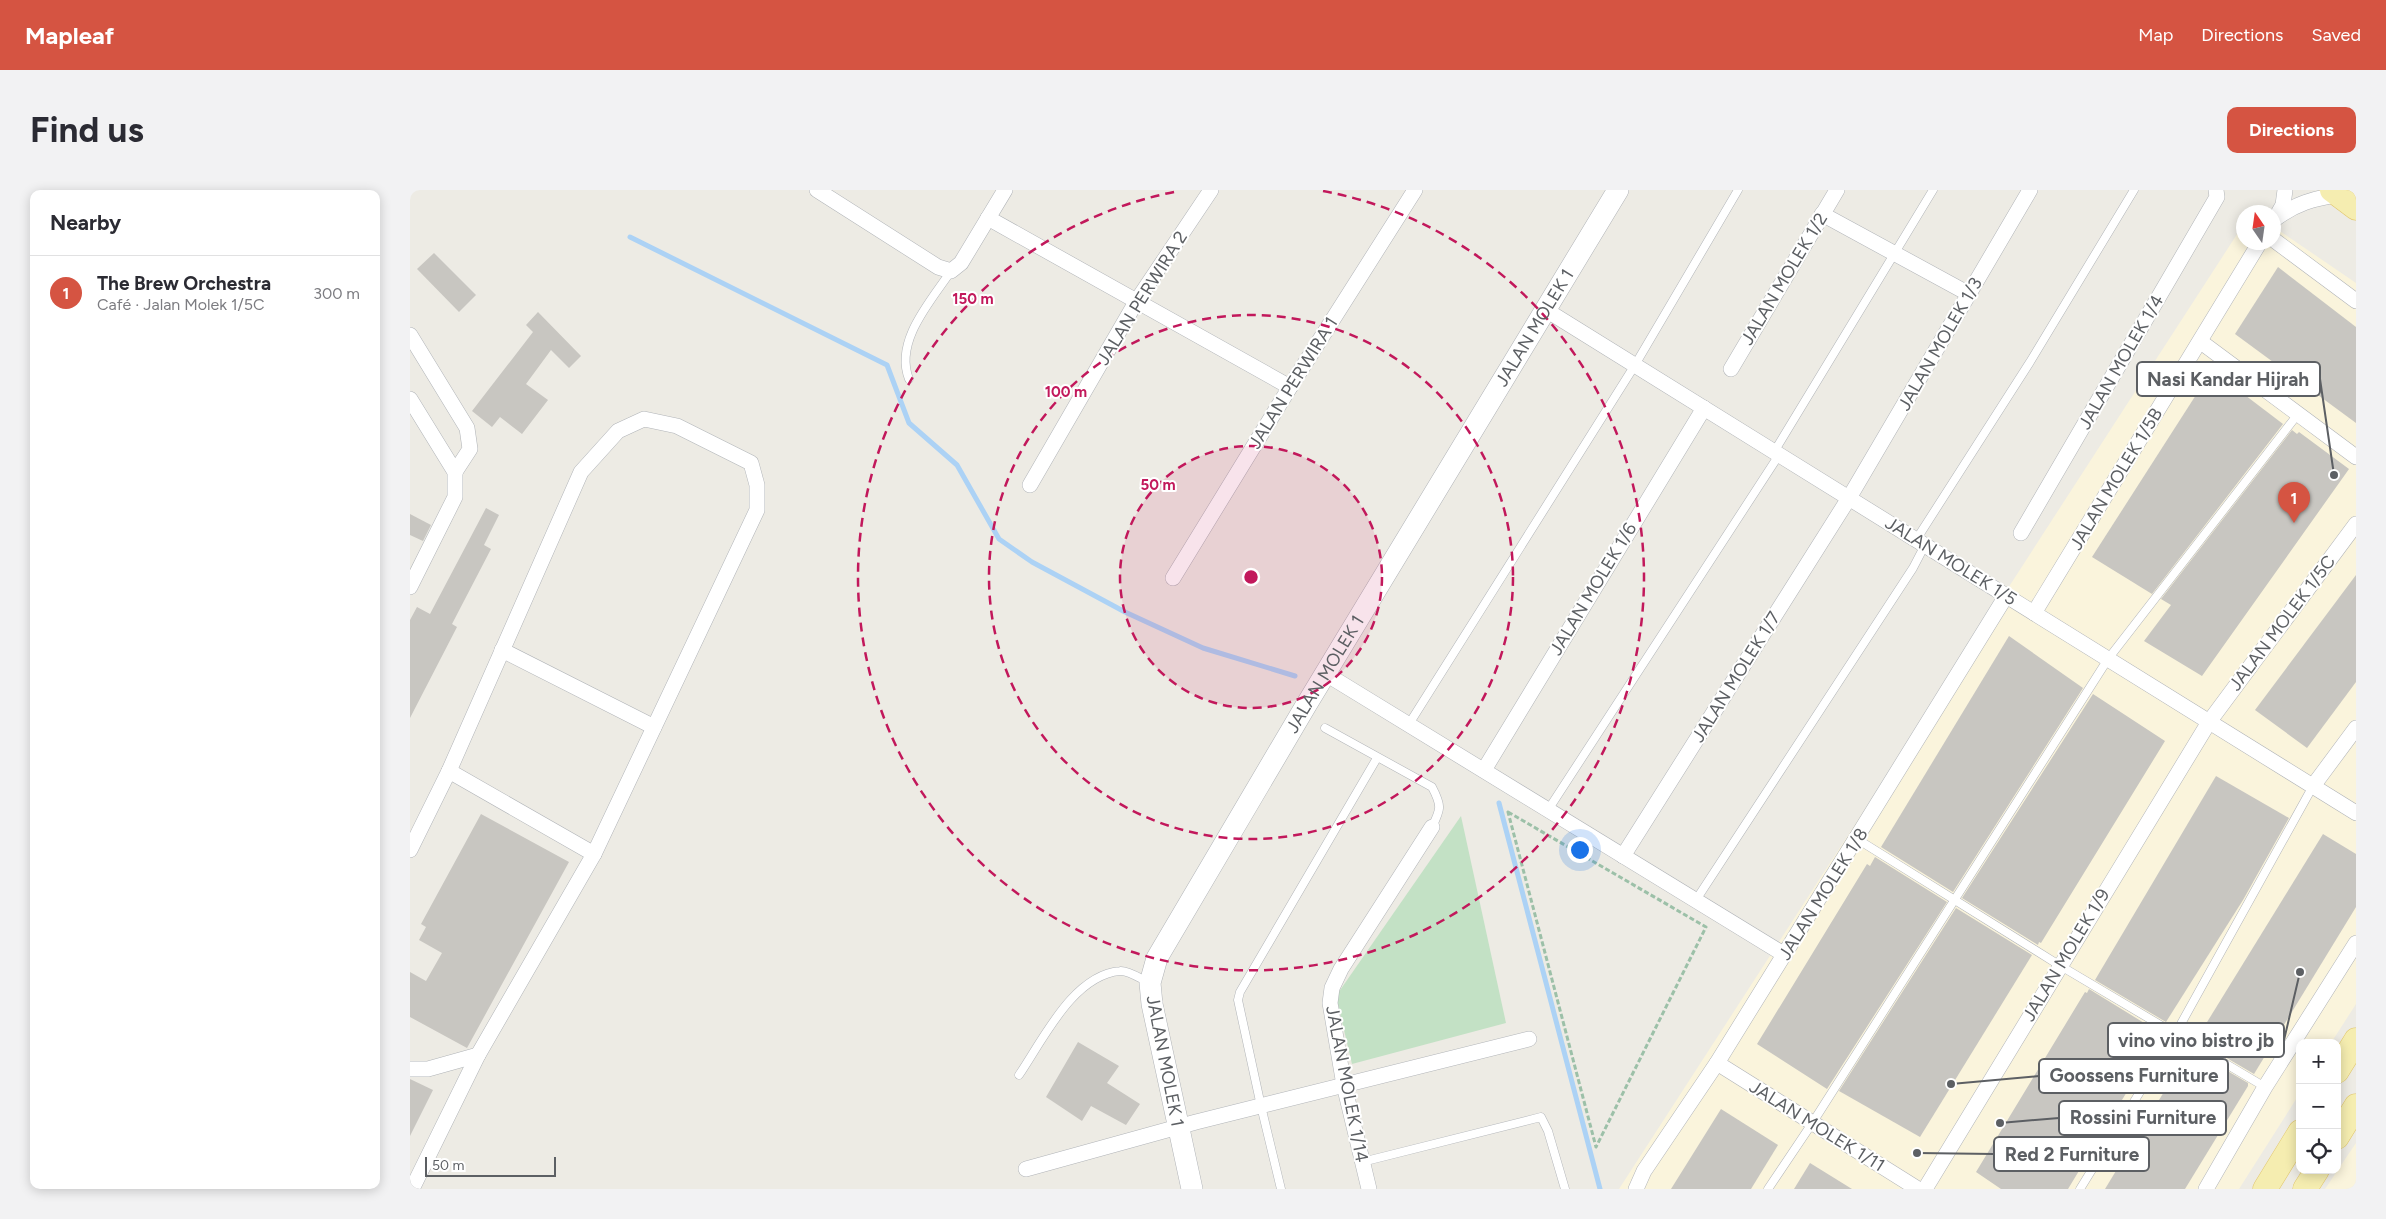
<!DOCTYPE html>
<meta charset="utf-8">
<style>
:root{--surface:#fff;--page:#f2f2f3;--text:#2b2b33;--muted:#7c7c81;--line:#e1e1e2;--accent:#d55442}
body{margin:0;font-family:Figtree,sans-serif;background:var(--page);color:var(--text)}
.controls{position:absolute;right:15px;bottom:15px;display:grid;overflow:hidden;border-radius:10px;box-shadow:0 2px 12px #0003}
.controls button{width:45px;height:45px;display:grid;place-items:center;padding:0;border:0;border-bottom:1px solid var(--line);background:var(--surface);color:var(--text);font:25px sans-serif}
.compass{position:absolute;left:1826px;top:15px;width:45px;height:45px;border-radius:50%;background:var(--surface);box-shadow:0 2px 12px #0003;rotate:347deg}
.scale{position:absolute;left:15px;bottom:12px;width:131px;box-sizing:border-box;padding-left:5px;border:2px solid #5c5f63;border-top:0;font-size:14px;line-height:18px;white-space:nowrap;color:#5c5f63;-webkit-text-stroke:4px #fff;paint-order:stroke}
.you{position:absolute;left:1169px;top:659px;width:18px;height:18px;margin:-12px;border:4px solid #fff;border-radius:50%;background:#1a73e8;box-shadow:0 0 0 8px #1a73e833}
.badge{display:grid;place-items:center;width:32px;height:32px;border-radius:50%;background:var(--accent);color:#fff;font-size:16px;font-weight:700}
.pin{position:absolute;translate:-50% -41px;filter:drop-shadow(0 1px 2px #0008)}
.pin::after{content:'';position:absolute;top:26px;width:18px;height:15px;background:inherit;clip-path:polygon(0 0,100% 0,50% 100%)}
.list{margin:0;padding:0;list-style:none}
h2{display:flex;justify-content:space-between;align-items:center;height:65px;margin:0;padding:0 20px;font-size:21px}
h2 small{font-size:16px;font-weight:400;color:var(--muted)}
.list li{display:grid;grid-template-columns:32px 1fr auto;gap:15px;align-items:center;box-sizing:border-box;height:75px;padding:0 20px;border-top:1px solid var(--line)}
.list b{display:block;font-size:19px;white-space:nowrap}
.list p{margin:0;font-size:16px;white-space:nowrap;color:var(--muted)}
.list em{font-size:16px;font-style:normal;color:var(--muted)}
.icon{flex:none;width:28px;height:28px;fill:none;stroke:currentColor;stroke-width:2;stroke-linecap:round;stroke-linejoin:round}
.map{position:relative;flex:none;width:1946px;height:999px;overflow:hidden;border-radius:10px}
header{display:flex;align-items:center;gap:30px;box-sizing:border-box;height:70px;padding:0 25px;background:var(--accent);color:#fff}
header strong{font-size:24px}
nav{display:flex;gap:28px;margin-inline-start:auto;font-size:18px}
.intro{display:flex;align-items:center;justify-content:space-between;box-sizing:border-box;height:120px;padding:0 30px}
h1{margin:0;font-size:35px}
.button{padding:12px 22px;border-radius:10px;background:var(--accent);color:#fff;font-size:18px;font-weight:700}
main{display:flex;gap:30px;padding:0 30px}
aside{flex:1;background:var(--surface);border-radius:10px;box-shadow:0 2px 12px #0003}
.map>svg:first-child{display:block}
</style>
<header>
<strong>Mapleaf</strong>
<nav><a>Map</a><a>Directions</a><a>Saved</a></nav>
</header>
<div class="intro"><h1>Find us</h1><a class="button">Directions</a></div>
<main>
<aside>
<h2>Nearby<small></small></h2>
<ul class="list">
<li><span class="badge">1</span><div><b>The Brew Orchestra</b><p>Café · Jalan Molek 1/5C</p></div><em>300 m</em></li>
</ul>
</aside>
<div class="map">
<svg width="1946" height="999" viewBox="0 0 1946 999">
<rect width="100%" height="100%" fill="#edebe4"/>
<g fill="#faf4dc">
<polygon points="1833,35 1834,52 1864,52 1864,37 1946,93 1946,814 1921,853 1890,853 1890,903 1829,999 1209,999"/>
<polygon points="1946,953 1946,999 1915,999"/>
</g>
<polygon fill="#c3e1c5" points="1051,626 1096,833 942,874 926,806"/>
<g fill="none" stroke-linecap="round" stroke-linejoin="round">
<g stroke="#acd2f5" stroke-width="5">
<polyline points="220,47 477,175 499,233 547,275 589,349 622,372 715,422 793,458 885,486"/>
<polyline points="1089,613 1190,999"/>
</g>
</g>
<g fill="#c8c6c1">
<polygon points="24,63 66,105 49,122 7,79"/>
<polygon points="1868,77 1946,137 1946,233 1825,144"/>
<polygon points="128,122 171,166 159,178 141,160 116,194 138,210 112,244 90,227 82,237 62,221 123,142 116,135"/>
<polygon points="1802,180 1873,234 1742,404 1682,367"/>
<polygon points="1882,240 1887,244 1889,242 1939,279 1792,486 1734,451 1761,415 1751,409"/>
<polygon points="76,318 89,325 74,355 81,359 42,434 47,437 0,528 0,430 7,417 20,424"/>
<polygon points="0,324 21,335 13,351 0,345"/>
<polygon points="1946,385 1946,492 1897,558 1845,520"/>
<polygon points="1599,446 1673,498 1543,702 1471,657"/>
<polygon points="1683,504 1755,551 1631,753 1629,752 1628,755 1552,708"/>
<polygon points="1806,586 1879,628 1833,710 1756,832 1685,790"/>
<polygon points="71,624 159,672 57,858 0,827 0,782 16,791 32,763 9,750 16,737 11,734"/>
<polygon points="1913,644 1946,664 1946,717 1844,884 1786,850"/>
<polygon points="1465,667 1537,712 1417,899 1347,854 1457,674 1460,676"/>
<polygon points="1546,718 1622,765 1510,947 1429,901"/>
<polygon points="1679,799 1752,844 1658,999 1591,999 1566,982 1675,802 1677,803"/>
<polygon points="668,852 709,876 697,893 730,914 716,935 681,916 672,931 636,907"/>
<polygon points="1780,859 1838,893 1838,896 1775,999 1695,999"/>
<polygon points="0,889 23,900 0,946"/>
<polygon points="1311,919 1368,955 1341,999 1261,999"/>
<polygon points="1400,973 1442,999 1384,999"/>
</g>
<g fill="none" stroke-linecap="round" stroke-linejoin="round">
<g stroke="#b1b4b8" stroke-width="9">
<g id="lane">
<path d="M499,189C484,151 521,111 541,81"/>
<polyline points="1364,262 1523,0"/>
<polyline points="1506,350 1620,172 1724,0"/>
<polyline points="999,534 1225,175 1328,0"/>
<path d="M915,538L1022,597C1032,616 1031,619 1022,637"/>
<polyline points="1138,620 1369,265"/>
<polyline points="1447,649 1649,775 1855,897"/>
<polyline points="1286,710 1503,378 1515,355"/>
<path d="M609,885C633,850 663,785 710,781C718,780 731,789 738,792"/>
<polyline points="952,972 1131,927 1138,941 1155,999"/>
<polyline points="871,999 851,916 828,810 830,802 967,568"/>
<polyline points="1358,999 1403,932 1698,469 1888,224"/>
<polyline points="1670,999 1762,850 1903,596"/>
</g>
</g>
<g stroke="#b1b4b8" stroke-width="16">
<g id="street">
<polyline points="407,0 528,77 541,81 551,73 595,0"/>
<polyline points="1412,24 1559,104"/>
<polyline points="578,28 880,197"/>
<path d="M1865,29C1885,14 1904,8 1928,5"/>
<polyline points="1865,29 1873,15 1875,0"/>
<polyline points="1864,50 1946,111"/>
<polyline points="1136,120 1946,623"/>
<polyline points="0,145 57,238 60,259 45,282"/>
<polyline points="1791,152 1946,267"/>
<polyline points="1321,179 1427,0"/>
<polyline points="0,209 45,282 45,307 0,397"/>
<polyline points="620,295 726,112 801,0"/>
<polyline points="1611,343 1807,7 1806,0"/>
<polyline points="763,388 880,197 1005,0"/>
<polyline points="1624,423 1850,52"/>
<polyline points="92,460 244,537"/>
<polyline points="916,484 1375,765"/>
<polyline points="1074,580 1294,218"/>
<polyline points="39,581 184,664"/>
<polyline points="1903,596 1946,538"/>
<polyline points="0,660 39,581 171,282 208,241 234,229 267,236 341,273 347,295 347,320 184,664 68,865 2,999"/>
<polyline points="1213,666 1439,308 1620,0"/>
<polyline points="1307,873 1508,999"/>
<polyline points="0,879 18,879 68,865"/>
<polyline points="616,979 786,932 1119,849"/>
<polyline points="959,999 934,895 920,813 922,798 931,779 1022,637"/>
<polyline points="1226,999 1234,981 1307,873 1596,406"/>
<polyline points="1515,999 1799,532 1946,334"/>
<polyline points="1796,999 1855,897 1946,753"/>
</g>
</g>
<g stroke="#b0b3b7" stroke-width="22">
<g id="secondary">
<path id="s1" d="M782,999L742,814L740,793L747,768L895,517L1208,0"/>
</g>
</g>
<g stroke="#e1c569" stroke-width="25">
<g id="primary">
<polyline points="1922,0 1946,18"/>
<polyline points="1927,881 1946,850"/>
<polyline points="1927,947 1946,916"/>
<polyline points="1855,999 1890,942"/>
<polyline points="1895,999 1907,980"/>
</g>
</g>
<polygon stroke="#9cc0a8" stroke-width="3" stroke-dasharray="5 2.5" stroke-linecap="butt" points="1098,622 1296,737 1186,957"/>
<use href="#lane" stroke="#fff" stroke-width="8"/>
<use href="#street" stroke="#fff" stroke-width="15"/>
<use href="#secondary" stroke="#fff" stroke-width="21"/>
<use href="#primary" stroke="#f5edb0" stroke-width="24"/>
</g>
<circle cx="841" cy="387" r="131" fill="#c2185b" fill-opacity=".12"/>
<g fill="none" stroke="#c2185b" stroke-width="2.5" stroke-dasharray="9 6">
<circle cx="841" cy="387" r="131"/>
<circle cx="841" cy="387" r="262"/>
<path d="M913 1A393 393 0 1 1 769 1"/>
</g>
<g text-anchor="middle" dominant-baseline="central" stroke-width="4" stroke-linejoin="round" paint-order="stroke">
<g font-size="18" fill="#5c5f63" stroke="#fff">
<text transform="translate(1374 89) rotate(-59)">JALAN MOLEK 1/2</text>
<text transform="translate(732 108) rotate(-58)">JALAN PERWIRA 2</text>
<text stroke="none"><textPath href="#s1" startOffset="971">JALAN MOLEK 1</textPath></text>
<text transform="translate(1530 154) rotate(-60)">JALAN MOLEK 1/3</text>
<text transform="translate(1711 172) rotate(-60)">JALAN MOLEK 1/4</text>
<text transform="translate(883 193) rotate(-58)">JALAN PERWIRA 1</text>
<text transform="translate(1706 289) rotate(-59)">JALAN MOLEK 1/5B</text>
<text transform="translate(1541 371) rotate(32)">JALAN MOLEK 1/5</text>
<text transform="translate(1183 399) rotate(-59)">JALAN MOLEK 1/6</text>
<text transform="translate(1872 433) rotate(-53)">JALAN MOLEK 1/5C</text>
<text stroke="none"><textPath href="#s1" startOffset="566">JALAN MOLEK 1</textPath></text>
<text transform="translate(1326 487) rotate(-58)">JALAN MOLEK 1/7</text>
<text transform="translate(1413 704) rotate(-58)">JALAN MOLEK 1/8</text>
<text transform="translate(1656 765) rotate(-59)">JALAN MOLEK 1/9</text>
<text transform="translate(755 871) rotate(79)">JALAN MOLEK 1</text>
<text transform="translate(937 894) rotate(79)">JALAN MOLEK 1/14</text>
<text transform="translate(1407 936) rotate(32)">JALAN MOLEK 1/11</text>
</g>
</g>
<circle cx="841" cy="387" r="8" fill="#c2185b" stroke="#fff" stroke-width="2.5"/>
<g font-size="15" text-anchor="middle" font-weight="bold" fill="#c2185b" stroke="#fff" stroke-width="4" stroke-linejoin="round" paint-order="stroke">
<text x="563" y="114">150 m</text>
<text x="656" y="207">100 m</text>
<text x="748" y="300">50 m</text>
</g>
<path fill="none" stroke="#5c5f63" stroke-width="2" d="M1924 285L1910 189M1890 782L1874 850M1541 894L1629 886M1590 933L1649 928M1507 963L1584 964"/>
<g fill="#5c5f63" stroke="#fff" stroke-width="2">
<circle cx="1924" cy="285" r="5"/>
<circle cx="1890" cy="782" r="5"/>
<circle cx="1541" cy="894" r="5"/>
<circle cx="1590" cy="933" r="5"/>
<circle cx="1507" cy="963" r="5"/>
</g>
<g fill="#fff" stroke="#5c5f63" stroke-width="2">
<rect x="1727" y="172" width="183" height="34" rx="5"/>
<rect x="1698" y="833" width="176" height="34" rx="5"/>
<rect x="1629" y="869" width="189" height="34" rx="5"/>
<rect x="1649" y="911" width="167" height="34" rx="5"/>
<rect x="1584" y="947" width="155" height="34" rx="5"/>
</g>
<g font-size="19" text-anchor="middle" font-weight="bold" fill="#5c5f63">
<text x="1818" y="196">Nasi Kandar Hijrah</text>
<text x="1786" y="857">vino vino bistro jb</text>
<text x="1724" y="892">Goossens Furniture</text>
<text x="1733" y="934">Rossini Furniture</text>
<text x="1662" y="971">Red 2 Furniture</text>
</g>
</svg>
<div class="controls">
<button>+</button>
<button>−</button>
<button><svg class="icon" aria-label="locate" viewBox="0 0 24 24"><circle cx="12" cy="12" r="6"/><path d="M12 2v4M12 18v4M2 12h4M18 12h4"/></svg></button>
</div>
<svg class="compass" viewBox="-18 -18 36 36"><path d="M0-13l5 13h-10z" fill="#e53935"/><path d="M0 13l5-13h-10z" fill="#7c7c81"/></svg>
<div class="scale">50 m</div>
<div class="you"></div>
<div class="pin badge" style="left:1884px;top:333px">1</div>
</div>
</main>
